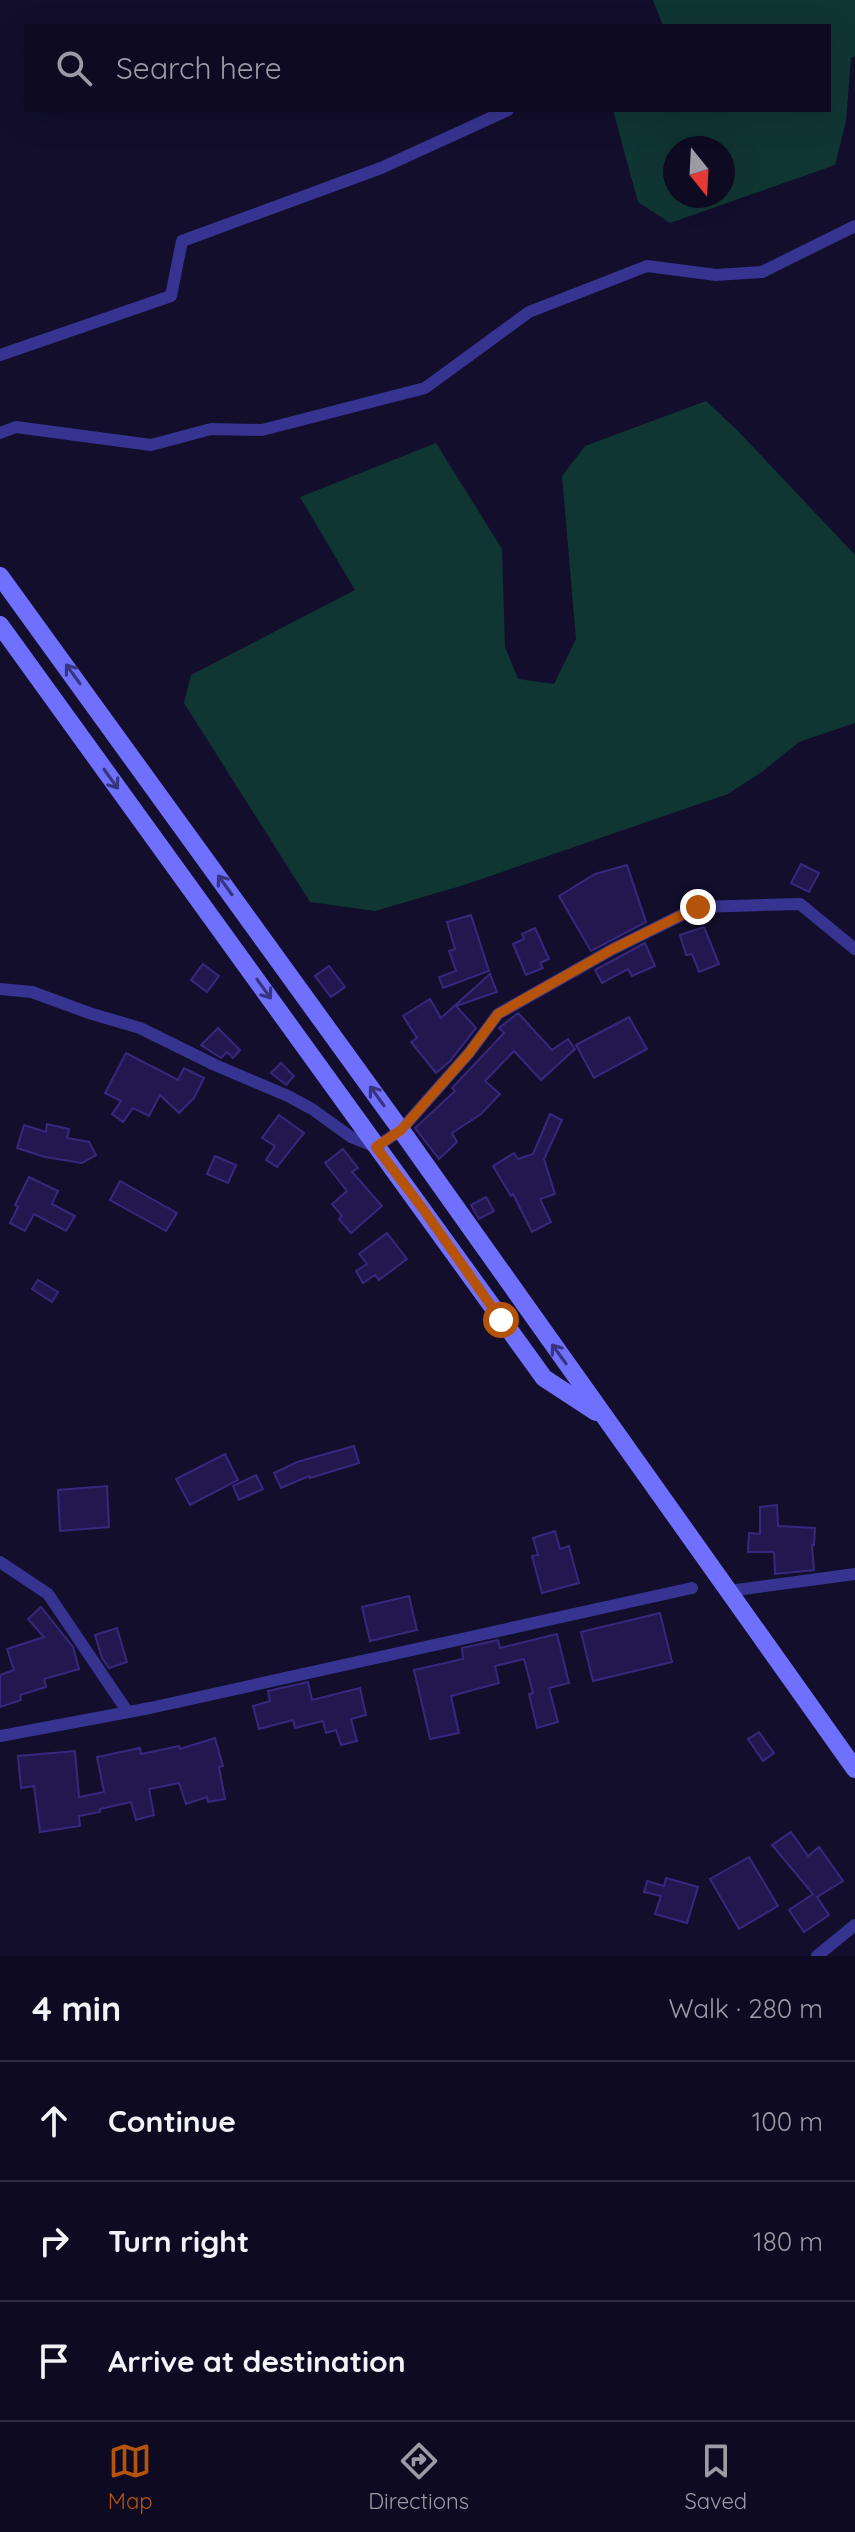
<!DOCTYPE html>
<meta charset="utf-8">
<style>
:root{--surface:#0e0a21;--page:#17132a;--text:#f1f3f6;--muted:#9b9aa5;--line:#2e2b3f;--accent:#b45309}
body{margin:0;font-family:Quicksand,sans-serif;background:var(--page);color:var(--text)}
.compass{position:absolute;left:663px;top:136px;width:72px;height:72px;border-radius:50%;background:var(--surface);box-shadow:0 8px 32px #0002;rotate:162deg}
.stop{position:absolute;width:24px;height:24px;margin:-18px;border:6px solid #b45309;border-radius:50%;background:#fff}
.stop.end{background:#b45309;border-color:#fff;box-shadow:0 2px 8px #0008}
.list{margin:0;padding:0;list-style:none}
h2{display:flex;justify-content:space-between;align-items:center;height:104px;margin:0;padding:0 32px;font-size:34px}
h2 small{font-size:26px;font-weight:400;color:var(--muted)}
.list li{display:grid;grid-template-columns:52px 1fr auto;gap:24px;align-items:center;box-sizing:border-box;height:120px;padding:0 32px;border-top:2px solid var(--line)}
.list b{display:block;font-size:30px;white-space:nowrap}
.list em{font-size:26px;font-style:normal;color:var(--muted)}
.icon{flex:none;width:44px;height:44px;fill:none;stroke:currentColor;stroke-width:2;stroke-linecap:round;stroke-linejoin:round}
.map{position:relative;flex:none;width:855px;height:1956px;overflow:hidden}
.search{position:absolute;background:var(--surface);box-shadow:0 8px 32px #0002;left:24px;right:24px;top:24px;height:88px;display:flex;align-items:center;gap:20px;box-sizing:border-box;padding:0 28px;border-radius:0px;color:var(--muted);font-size:30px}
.sheet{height:464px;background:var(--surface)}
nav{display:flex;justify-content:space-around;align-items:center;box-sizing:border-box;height:112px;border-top:2px solid var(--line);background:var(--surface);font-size:22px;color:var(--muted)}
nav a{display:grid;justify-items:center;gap:4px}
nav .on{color:var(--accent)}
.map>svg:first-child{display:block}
</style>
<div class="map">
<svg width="855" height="1956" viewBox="0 0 855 1956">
<rect width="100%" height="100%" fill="#120e2c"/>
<g fill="#103634" fill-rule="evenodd">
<path d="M653,0H855V56L851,58L846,121L835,165L670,223L638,202L613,110H829V26H663ZM723,148V196H675V148Z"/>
<polygon points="706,401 738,431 855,555 855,723 799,742 763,771 728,794 464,885 375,911 310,902 184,703 191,675 355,590 300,497 436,443 502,549 505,647 518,679 554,684 576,639 562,476 585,446"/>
</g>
<g fill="#22184f" stroke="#37287d" stroke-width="2">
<polygon points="801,864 819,873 809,892 791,883"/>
<polygon points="627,865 646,922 591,951 559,896 595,874"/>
<polygon points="471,915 489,971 443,988 439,977 456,971 449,951 455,949 447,922"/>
<polygon points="704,927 719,964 699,972 692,954 686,955 680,935"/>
<polygon points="535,928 549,959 540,963 543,968 526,975 513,944 524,939 522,934"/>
<polygon points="645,943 655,966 632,976 628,969 602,983 595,970"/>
<polygon points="203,964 219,976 207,992 191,980"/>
<polygon points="329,966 345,987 331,997 315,976"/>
<polygon points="490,974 497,992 456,1006 476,1028 450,1061 436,1073 411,1042 417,1038 403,1016 430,999 441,1018"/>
<polygon points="518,1013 552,1050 568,1039 575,1049 541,1080 514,1051 485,1081 500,1094 481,1114 452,1133 457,1142 439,1159 415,1128 455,1091 452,1088 504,1033 499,1028"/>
<polygon points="629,1017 647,1049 594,1078 576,1045"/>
<polygon points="218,1028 240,1050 233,1058 227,1052 221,1058 201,1045"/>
<polygon points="126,1053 178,1080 184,1068 204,1078 194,1098 179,1113 160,1095 149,1116 133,1108 123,1122 112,1114 121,1101 105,1093"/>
<polygon points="281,1063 294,1076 286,1085 271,1073"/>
<polygon points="550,1114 562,1120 544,1159 555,1194 540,1199 551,1222 532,1232 513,1194 511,1196 493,1166 514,1153 518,1159 533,1154"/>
<polygon points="279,1115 304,1133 277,1167 266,1160 275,1146 262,1138"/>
<polygon points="47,1124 69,1129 67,1138 89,1142 96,1155 82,1163 45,1157 17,1148 24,1125 46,1132"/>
<polygon points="343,1149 358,1168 352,1172 382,1206 351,1233 339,1219 342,1216 332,1204 347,1191 325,1163"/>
<polygon points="215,1156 236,1165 228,1183 207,1174"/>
<polygon points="29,1177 58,1191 52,1204 75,1216 66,1231 34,1214 25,1231 10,1223 18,1207 15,1205"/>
<polygon points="120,1181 177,1213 166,1231 110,1200"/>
<polygon points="486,1197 494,1211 479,1219 471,1205"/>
<polygon points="387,1233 407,1259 379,1280 375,1275 363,1283 356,1271 367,1264 359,1254"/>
<polygon points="38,1280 58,1292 52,1302 32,1289"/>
<polygon points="354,1446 359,1463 310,1478 309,1476 281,1488 274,1473 297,1462"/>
<polygon points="225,1454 238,1480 190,1505 176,1479"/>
<polygon points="256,1475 263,1489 239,1500 233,1486"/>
<polygon points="107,1486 109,1527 60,1531 58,1490"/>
<polygon points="777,1505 778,1526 815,1528 814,1545 812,1545 814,1570 775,1574 774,1552 748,1552 749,1533 760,1534 760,1507"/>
<polygon points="555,1531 560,1549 569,1546 579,1583 542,1593 532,1556 538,1555 533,1538"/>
<polygon points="409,1596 417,1630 370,1641 362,1607"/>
<polygon points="41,1607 73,1647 79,1669 44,1679 46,1687 20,1695 21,1700 0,1707 0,1675 14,1670 7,1649 44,1637 28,1619"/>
<polygon points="660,1613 672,1662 593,1681 581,1632"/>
<polygon points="117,1628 127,1662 109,1668 102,1658 95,1635"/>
<polygon points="557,1634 569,1683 549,1688 558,1722 537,1728 529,1694 533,1693 524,1659 495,1666 499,1683 451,1696 459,1733 430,1739 414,1670 463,1659 462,1648 498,1640 500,1648"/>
<polygon points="308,1682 312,1700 360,1688 366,1715 351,1719 357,1741 341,1745 336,1730 326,1733 323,1721 295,1728 293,1720 259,1729 253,1706 270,1701 268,1691"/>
<polygon points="759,1732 774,1753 763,1761 748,1739"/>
<polygon points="215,1738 223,1766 219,1767 225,1799 208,1802 207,1797 186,1804 179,1783 149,1789 154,1815 136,1820 131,1802 100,1809 100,1812 79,1816 80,1826 40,1832 34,1786 21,1788 18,1756 75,1751 79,1797 104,1792 97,1757 140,1748 141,1754 179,1746 180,1749"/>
<polygon points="791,1832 808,1856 819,1847 843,1881 817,1897 829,1915 804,1932 789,1910 813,1894 772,1845"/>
<polygon points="749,1857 778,1906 739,1929 710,1879"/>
<polygon points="666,1878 698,1887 687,1923 655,1914 661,1896 644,1892 647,1881 664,1886"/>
</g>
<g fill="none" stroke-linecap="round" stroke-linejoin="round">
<g stroke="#363490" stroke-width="12">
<polyline points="0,355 171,296 182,241 381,168 508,110"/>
<polyline points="0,433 16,427 151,445 211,429 262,430 425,388 529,312 647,266 716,275 762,272 855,226"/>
<polyline points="0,989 32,992 89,1013 140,1028 215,1065 288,1096 312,1109 351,1137 376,1147 401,1130 469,1053 498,1014 613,949 698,907 800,904 855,949"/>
<polyline points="0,1562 48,1594 127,1711"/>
<polyline points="729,1591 855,1574"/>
<polyline points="0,1736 150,1708 692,1588"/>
<polyline points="817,1956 855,1925"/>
</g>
<g stroke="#7070ff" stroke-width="18">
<polyline points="0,576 401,1130 855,1769"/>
<polyline points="0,625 544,1378 596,1412"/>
</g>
</g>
<defs><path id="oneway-shaft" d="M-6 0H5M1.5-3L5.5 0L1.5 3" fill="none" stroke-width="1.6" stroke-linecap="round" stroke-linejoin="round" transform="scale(2)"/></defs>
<g stroke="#383580">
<use href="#oneway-shaft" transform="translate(73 674) rotate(-126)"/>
<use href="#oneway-shaft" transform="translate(111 779) rotate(54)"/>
<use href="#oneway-shaft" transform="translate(225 885) rotate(-126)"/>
<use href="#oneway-shaft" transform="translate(264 989) rotate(54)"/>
<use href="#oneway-shaft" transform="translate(377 1096) rotate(-126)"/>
<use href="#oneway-shaft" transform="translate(559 1354) rotate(-126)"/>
</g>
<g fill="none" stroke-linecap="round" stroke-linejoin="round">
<polyline stroke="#b45309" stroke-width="10" points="501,1320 423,1209 376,1147 401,1130 469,1053 498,1014 613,949 698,907"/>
</g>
</svg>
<svg class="compass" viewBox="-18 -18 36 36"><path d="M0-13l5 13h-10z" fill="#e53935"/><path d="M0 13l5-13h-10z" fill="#9b9aa5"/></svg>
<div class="stop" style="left:501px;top:1320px"></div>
<div class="stop end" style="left:698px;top:907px"></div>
<div class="search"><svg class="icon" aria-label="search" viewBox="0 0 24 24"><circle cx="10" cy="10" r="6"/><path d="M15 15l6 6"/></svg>Search here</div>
</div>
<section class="sheet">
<h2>4 min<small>Walk · 280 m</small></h2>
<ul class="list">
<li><svg class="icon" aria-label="ahead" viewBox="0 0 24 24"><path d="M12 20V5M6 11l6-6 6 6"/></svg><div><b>Continue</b></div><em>100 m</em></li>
<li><svg class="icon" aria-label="right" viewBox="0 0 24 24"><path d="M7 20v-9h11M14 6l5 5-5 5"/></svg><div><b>Turn right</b></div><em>180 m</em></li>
<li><svg class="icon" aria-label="arrive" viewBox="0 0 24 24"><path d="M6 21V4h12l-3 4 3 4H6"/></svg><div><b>Arrive at destination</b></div></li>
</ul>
</section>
<nav>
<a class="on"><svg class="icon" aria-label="map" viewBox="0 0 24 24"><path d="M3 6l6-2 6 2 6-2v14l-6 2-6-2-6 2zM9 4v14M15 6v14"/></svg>Map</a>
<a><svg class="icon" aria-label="directions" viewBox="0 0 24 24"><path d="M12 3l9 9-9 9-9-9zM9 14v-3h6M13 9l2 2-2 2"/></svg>Directions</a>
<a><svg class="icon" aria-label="saved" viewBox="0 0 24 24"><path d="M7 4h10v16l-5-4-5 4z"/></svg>Saved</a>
</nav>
